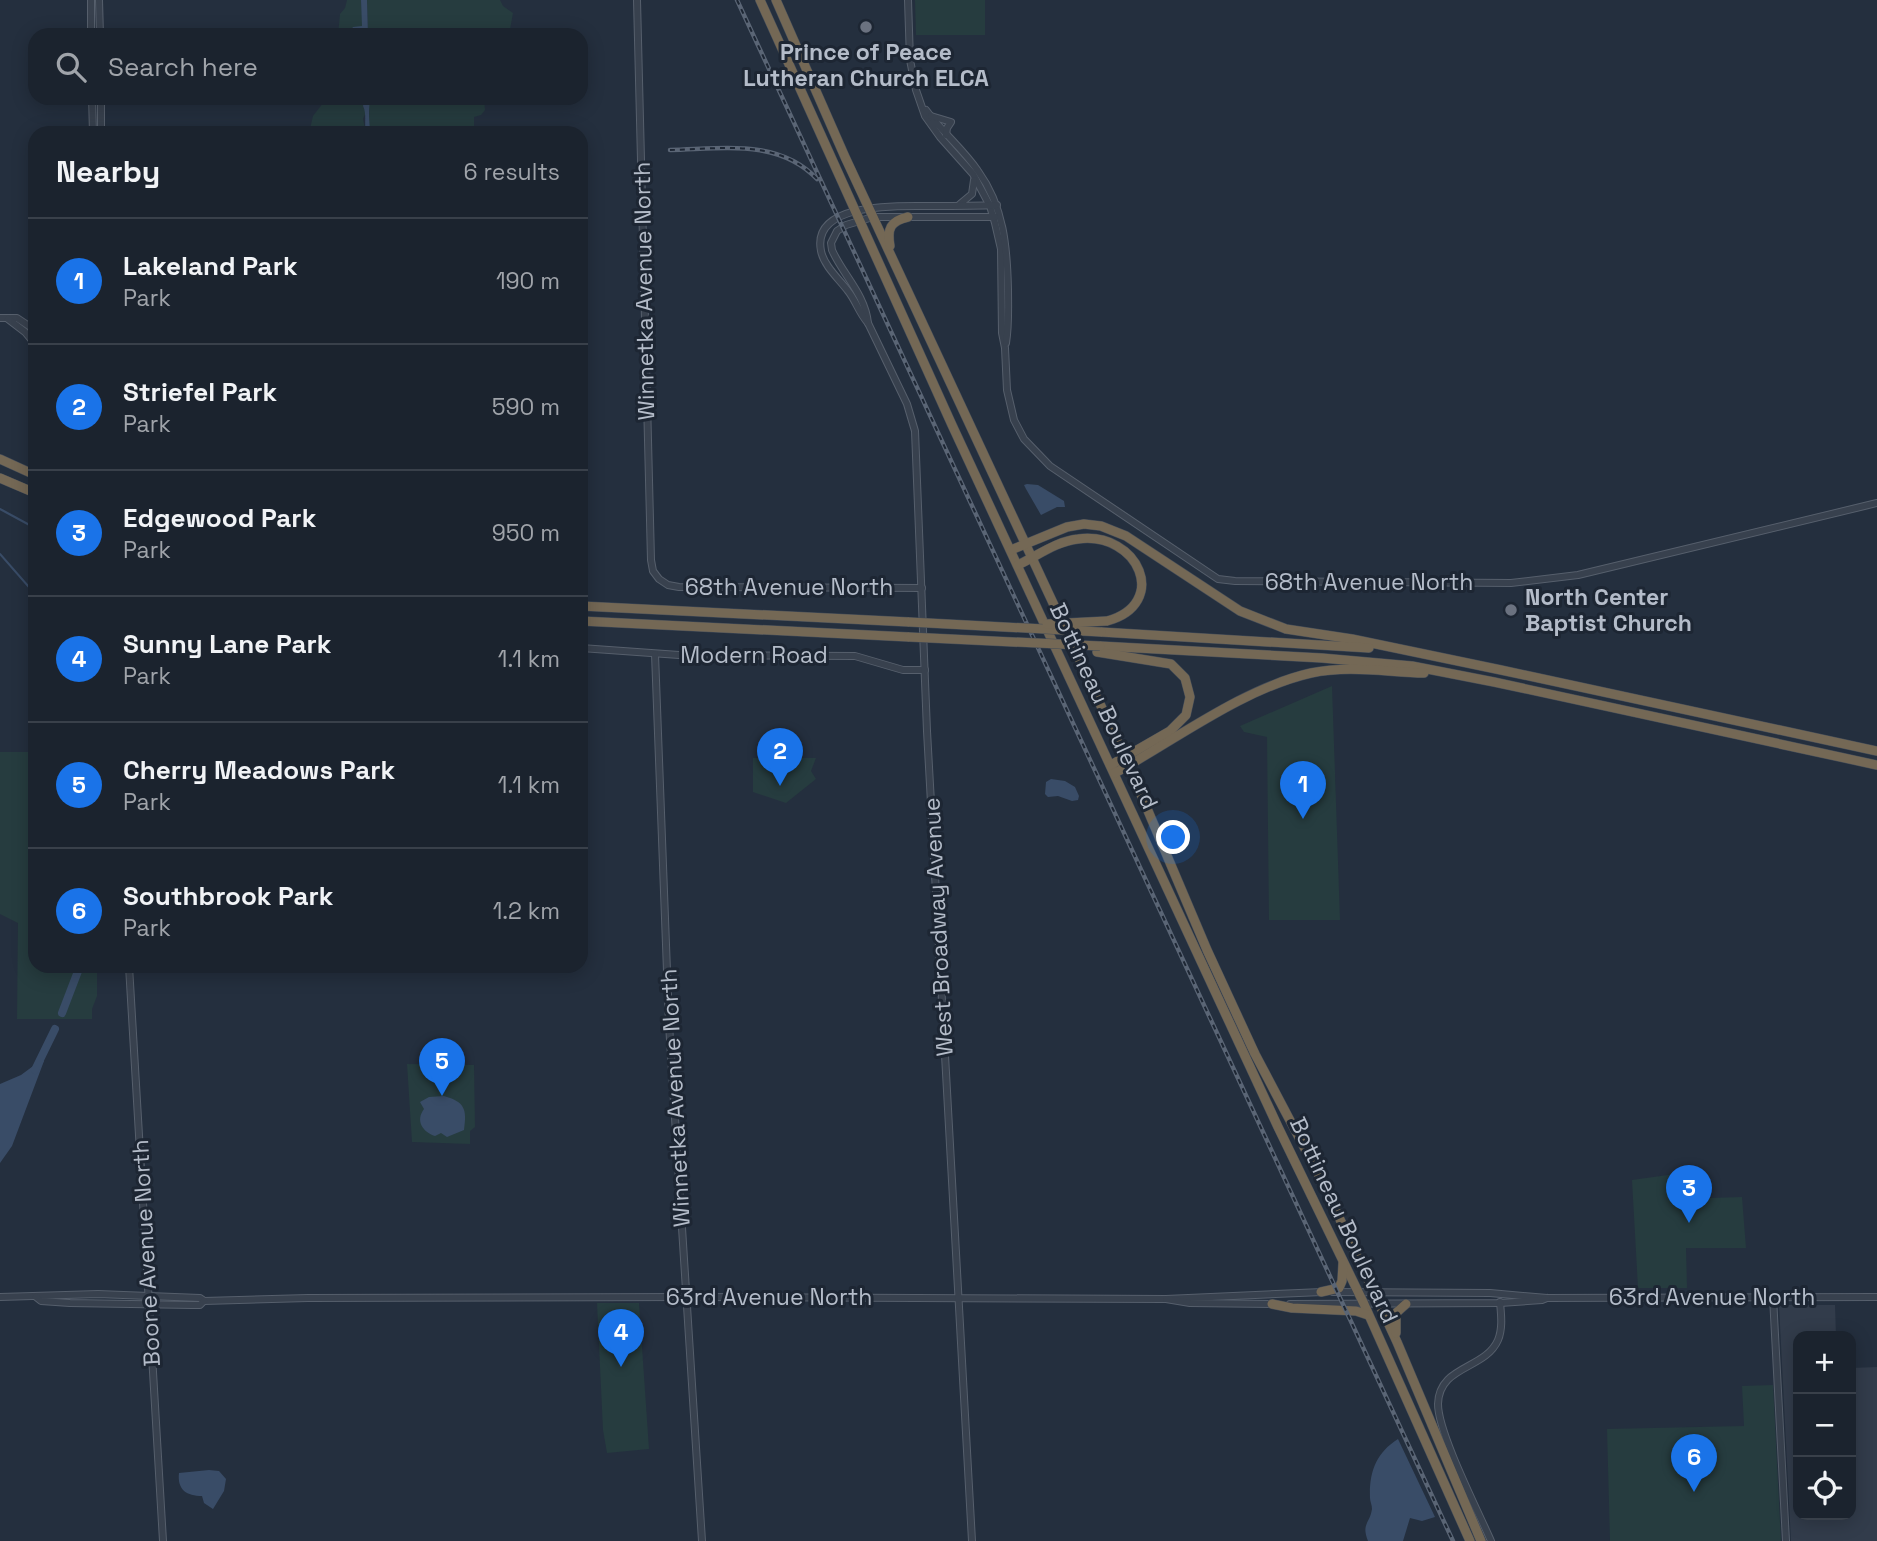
<!DOCTYPE html>
<meta charset="utf-8">
<style>
:root{--surface:#1b232e;--page:#242b36;--text:#f1f3f6;--muted:#a0a4aa;--line:#39404a;--accent:#1a73e8}
body{margin:0;font-family:"Space Grotesk",sans-serif;background:var(--page);color:var(--text)}
.controls{position:absolute;right:21px;bottom:21px;display:grid;overflow:hidden;border-radius:14px;box-shadow:0 4px 18px #0003}
.controls button{width:63px;height:63px;display:grid;place-items:center;padding:0;border:0;border-bottom:2px solid var(--line);background:var(--surface);color:var(--text);font:35px sans-serif}
.you{position:absolute;left:1174px;top:838px;width:24px;height:24px;margin:-18px;border:5px solid #fff;border-radius:50%;background:#1a73e8;box-shadow:0 0 0 10px #1a73e833}
.badge{display:grid;place-items:center;width:46px;height:46px;border-radius:50%;background:var(--accent);color:#fff;font-size:23px;font-weight:700}
.pin{position:absolute;translate:-50% -58px;filter:drop-shadow(0 2px 4px #0008)}
.pin::after{content:'';position:absolute;top:37px;width:24px;height:21px;background:inherit;clip-path:polygon(0 0,100% 0,50% 100%)}
.list{margin:0;padding:0;list-style:none}
h2{display:flex;justify-content:space-between;align-items:center;height:91px;margin:0;padding:0 28px;font-size:30px}
h2 small{font-size:23px;font-weight:400;color:var(--muted)}
.list li{display:grid;grid-template-columns:46px 1fr auto;gap:21px;align-items:center;box-sizing:border-box;height:126px;padding:0 28px;border-top:2px solid var(--line)}
.list b{display:block;font-size:26px;white-space:nowrap}
.list p{margin:0;font-size:23px;white-space:nowrap;color:var(--muted)}
.list em{font-size:23px;font-style:normal;color:var(--muted)}
.icon{flex:none;width:38px;height:38px;fill:none;stroke:currentColor;stroke-width:2;stroke-linecap:round;stroke-linejoin:round}
.map{position:relative;flex:none;width:1877px;height:1541px;overflow:hidden}
.search{position:absolute;background:var(--surface);box-shadow:0 4px 18px #0003;left:28px;top:28px;width:560px;height:77px;display:flex;align-items:center;gap:18px;box-sizing:border-box;padding:0 24px;border-radius:21px;color:var(--muted);font-size:26px}
.panel{position:absolute;background:var(--surface);box-shadow:0 4px 18px #0003;left:28px;top:126px;width:560px;height:847px;border-radius:21px}
.map>svg:first-child{display:block}
</style>
<div class="map">
<svg width="1877" height="1541" viewBox="0 0 1877 1541">
<rect width="100%" height="100%" fill="#242f3e"/>
<polygon fill="#323c4b" points="1779,1305 1835,1305 1836,1336 1798,1336 1798,1515 1851,1515 1851,1368 1877,1367 1877,1541 1791,1541"/>
<g fill="#263c3f">
<polygon points="347,0 361,0 363,26 348,35 338,35 340,14 345,8"/>
<polygon points="367,0 500,0 503,6 513,13 509,35 368,35"/>
<polygon points="915,0 985,0 985,35 916,35"/>
<polygon points="327,98 365,98 363,106 366,112 363,119 366,133 309,133 313,116"/>
<path d="M371,98H484L485,110L481,115L474,117V133H371C367,122 371,113 368,103Z"/>
<polygon points="1332,686 1340,920 1269,920 1267,737 1244,732 1240,726"/>
<polygon points="0,752 35,752 35,966 97,966 97,996 92,1009 92,1019 17,1019 18,923 0,914"/>
<polygon points="753,758 816,758 811,771 816,779 786,803 753,792"/>
<polygon points="407,1064 474,1065 475,1127 470,1131 470,1144 412,1142"/>
<polygon points="1675,1174 1679,1199 1742,1197 1746,1248 1686,1248 1687,1288 1638,1288 1632,1180"/>
<polygon points="597,1303 639,1303 649,1449 607,1453 603,1430"/>
<polygon points="1773,1385 1781,1541 1610,1541 1607,1429 1744,1426 1742,1386"/>
</g>
<g fill="#394c67">
<polygon points="361,0 367,0 368,35 363,35 362,32 348,35 353,27 362,26"/>
<path d="M365,98H371C368,104 369,126 371,133H366C364,123 367,114 363,106Z"/>
<polygon points="1027,484 1038,485 1064,501 1065,507 1057,507 1041,515 1026,489 1024,485"/>
<polygon points="1051,779 1065,781 1075,787 1079,796 1078,800 1072,801 1058,796 1048,797 1045,794 1046,782"/>
<polygon points="40,1061 44,1061 12,1146 0,1163 0,1084 21,1075"/>
<path d="M444,1096C465,1102 467,1109 464,1130L447,1137L441,1133L435,1136C423,1132 415,1121 424,1109L420,1102L429,1097Z"/>
<path d="M1398,1439L1435,1517L1422,1521L1410,1518L1403,1541H1368C1361,1524 1370,1523 1372,1509C1372,1505 1370,1501 1370,1498C1369,1472 1376,1453 1398,1439Z"/>
<path d="M209,1470L219,1471L226,1479L224,1491L213,1509L204,1503L202,1496C187,1496 177,1490 179,1473Z"/>
</g>
<g fill="none" stroke-linecap="round" stroke-linejoin="round">
<g stroke="#394c67" stroke-width="2">
<polyline points="0,509 35,528"/>
<polyline points="0,554 35,594"/>
</g>
<g stroke="#394c67" stroke-width="8">
<polyline points="62,1013 80,966"/>
<polyline points="35,1070 55,1029"/>
</g>
<g stroke="#565f6c" stroke-width="8">
<g id="minor">
<polyline points="91,0 91,35"/>
<polyline points="99,0 100,35"/>
<polyline points="637,0 651,560 653,571 659,579 668,585 679,587 922,588"/>
<polyline points="908,0 910,60 916,90 925,116 940,137 973,174 990,206 995,223 1001,249 1002,333 1005,348 1007,390 1014,420 1024,439 1050,466 1218,579 1235,581 1511,583 1578,575 1877,503"/>
<polyline points="92,98 93,133"/>
<polyline points="101,98 101,133"/>
<path d="M926,110C942,132 963,149 978,171C1004,207 1007,247 1008,289C1008,307 1009,325 1006,343"/>
<polyline points="931,116 951,122 947,128 946,135"/>
<polyline points="960,204 972,194 974,180"/>
<polyline points="0,318 17,318 35,330"/>
<polyline points="8,319 25,332 35,344"/>
<path d="M868,323C865,294 843,275 832,250L831,243L837,231L846,225L873,217H995"/>
<polyline points="581,648 679,655 855,656 903,670 925,670"/>
<polyline points="655,654 669,1024 702,1541"/>
<polyline points="129,966 163,1541"/>
<polyline points="1333,1292 1490,1293 1547,1298 1877,1297"/>
<polyline points="0,1297 98,1294 200,1298 204,1301 308,1298 686,1297 1166,1299 1322,1292"/>
<polyline points="36,1297 41,1301 70,1303 192,1305 200,1305 204,1301"/>
<polyline points="1773,1297 1786,1541"/>
<polyline points="1166,1299 1190,1303 1276,1304"/>
<polyline points="1290,1304 1500,1303 1542,1300 1547,1298"/>
<path d="M972,1541L927,731L915,431L907,404L868,323C859,313 856,301 848,291C839,279 824,266 821,251C811,201 902,206 931,206C953,206 975,206 997,205"/>
<path d="M1491,1541C1478,1511 1438,1433 1438,1404C1439,1365 1485,1370 1498,1340C1503,1328 1501,1314 1500,1302"/>
</g>
</g>
<g stroke="#434c59" stroke-width="10">
<g id="highway">
<polyline points="760,0 952,425 1278,1127 1364,1304 1470,1541"/>
<polyline points="776,0 845,157 1129,766 1207,950 1255,1054 1324,1185 1397,1342 1481,1541"/>
<path d="M890,246C887,229 890,221 908,217"/>
<polyline points="0,459 35,475"/>
<polyline points="0,478 35,493"/>
<polyline points="1011,550 1067,527 1084,524 1101,526 1126,536 1240,611 1286,629 1352,639 1501,670 1877,751"/>
<path d="M1018,565C1037,556 1057,541 1078,539C1139,531 1170,604 1107,621"/>
<polyline points="581,606 909,622"/>
<polyline points="581,621 909,637"/>
<polyline points="1101,632 1369,648"/>
<polyline points="1100,646 1322,658 1412,666 1494,682 1877,765"/>
<polyline points="1097,652 1171,664 1185,678 1190,697 1186,715 1170,731 1111,765"/>
<path d="M1115,773C1175,740 1244,688 1311,673C1348,665 1386,672 1424,673"/>
<polyline points="1321,1292 1339,1288 1342,1281 1343,1263"/>
<polyline points="1272,1304 1292,1308 1356,1311 1368,1315"/>
<polyline points="1396,1333 1396,1313 1406,1304"/>
</g>
</g>
<use href="#minor" stroke="#38414e" stroke-width="6"/>
<use href="#highway" stroke="#746855" stroke-width="9"/>
<g stroke="#5a6575" stroke-width="4.5">
<g id="rail">
<polyline points="737,0 1453,1541"/>
<path d="M670,150C721,149 778,138 817,179"/>
</g>
</g>
<use href="#rail" stroke="#1d2633" stroke-width="2" stroke-dasharray="5" stroke-linecap="butt"/>
<g stroke="#434c59" stroke-width="10" stroke-linecap="butt">
<g id="highway-bridge">
<polyline points="909,622 1101,632"/>
<polyline points="1047,624 1107,621"/>
<polyline points="909,637 1100,646"/>
</g>
</g>
<use href="#highway-bridge" stroke="#746855" stroke-width="9"/>
</g>
<g fill="#6b7280" stroke="#1d2633" stroke-width="2.5">
<circle cx="866" cy="27" r="7"/>
<circle cx="1511" cy="610" r="7"/>
</g>
<g text-anchor="middle" dominant-baseline="central" stroke-width="6" stroke-linejoin="round" paint-order="stroke">
<g font-size="23" font-weight="bold" fill="#b4bcc9" stroke="#1d2633">
<text x="866" y="52">Prince of Peace<tspan x="866" dy="26">Lutheran Church ELCA</tspan></text>
<text x="1525" y="597" text-anchor="start">North Center<tspan x="1525" dy="26">Baptist Church</tspan></text>
</g>
<g font-size="23" fill="#b4bcc9" stroke="#1d2633">
<text transform="translate(644 291) rotate(-91)">Winnetka Avenue North</text>
<text x="1369" y="582">68th Avenue North</text>
<text x="789" y="587">68th Avenue North</text>
<text x="754" y="655">Modern Road</text>
<text transform="translate(1104 706) rotate(65)">Bottineau Boulevard</text>
<text transform="translate(938 927) rotate(-93)">West Broadway Avenue</text>
<text transform="translate(675 1098) rotate(-93)">Winnetka Avenue North</text>
<text transform="translate(1344 1220) rotate(65)">Bottineau Boulevard</text>
<text transform="translate(146 1253) rotate(-93)">Boone Avenue North</text>
<text x="769" y="1297">63rd Avenue North</text>
<text x="1712" y="1297">63rd Avenue North</text>
</g>
</g>
</svg>
<div class="controls">
<button>+</button>
<button>−</button>
<button><svg class="icon" aria-label="locate" viewBox="0 0 24 24"><circle cx="12" cy="12" r="6"/><path d="M12 2v4M12 18v4M2 12h4M18 12h4"/></svg></button>
</div>
<div class="you"></div>
<div class="pin badge" style="left:1303px;top:819px">1</div>
<div class="pin badge" style="left:780px;top:786px">2</div>
<div class="pin badge" style="left:1689px;top:1223px">3</div>
<div class="pin badge" style="left:621px;top:1367px">4</div>
<div class="pin badge" style="left:442px;top:1096px">5</div>
<div class="pin badge" style="left:1694px;top:1492px">6</div>
<div class="search"><svg class="icon" aria-label="search" viewBox="0 0 24 24"><circle cx="10" cy="10" r="6"/><path d="M15 15l6 6"/></svg>Search here</div>
<section class="panel">
<h2>Nearby<small>6 results</small></h2>
<ul class="list">
<li><span class="badge">1</span><div><b>Lakeland Park</b><p>Park</p></div><em>190 m</em></li>
<li><span class="badge">2</span><div><b>Striefel Park</b><p>Park</p></div><em>590 m</em></li>
<li><span class="badge">3</span><div><b>Edgewood Park</b><p>Park</p></div><em>950 m</em></li>
<li><span class="badge">4</span><div><b>Sunny Lane Park</b><p>Park</p></div><em>1.1 km</em></li>
<li><span class="badge">5</span><div><b>Cherry Meadows Park</b><p>Park</p></div><em>1.1 km</em></li>
<li><span class="badge">6</span><div><b>Southbrook Park</b><p>Park</p></div><em>1.2 km</em></li>
</ul>
</section>
</div>
